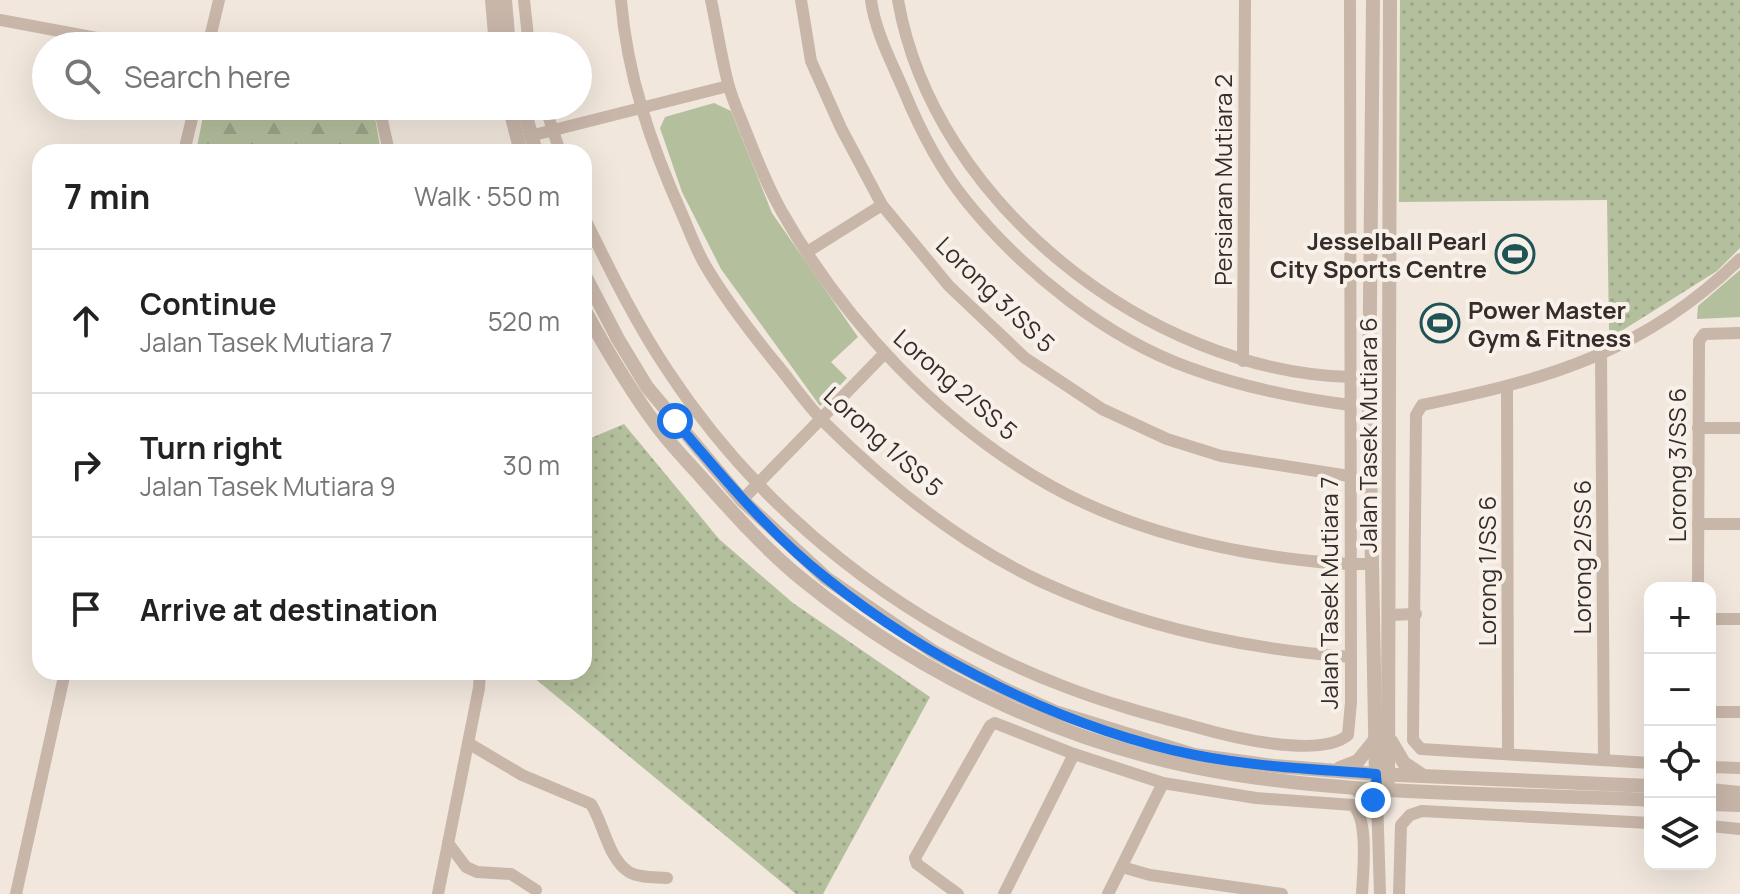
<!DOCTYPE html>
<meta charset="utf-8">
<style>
:root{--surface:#fff;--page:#f6f6f6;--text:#222;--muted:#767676;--line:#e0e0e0}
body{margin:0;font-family:Manrope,sans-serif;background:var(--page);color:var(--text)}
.controls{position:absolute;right:24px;bottom:24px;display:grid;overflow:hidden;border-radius:16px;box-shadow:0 8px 32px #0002}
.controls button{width:72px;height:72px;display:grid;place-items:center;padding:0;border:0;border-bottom:2px solid var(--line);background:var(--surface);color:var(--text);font:40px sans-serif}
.stop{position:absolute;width:24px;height:24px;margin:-18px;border:6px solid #1a73e8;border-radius:50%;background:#fff}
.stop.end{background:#1a73e8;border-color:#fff;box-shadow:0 2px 8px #0008}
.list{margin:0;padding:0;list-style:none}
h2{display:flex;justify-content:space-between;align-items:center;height:104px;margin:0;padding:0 32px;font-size:34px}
h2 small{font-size:26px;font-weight:400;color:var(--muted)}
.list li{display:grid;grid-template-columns:52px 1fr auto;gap:24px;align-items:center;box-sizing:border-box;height:144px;padding:0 32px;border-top:2px solid var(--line)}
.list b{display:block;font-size:30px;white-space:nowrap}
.list p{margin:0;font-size:26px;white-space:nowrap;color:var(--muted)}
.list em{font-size:26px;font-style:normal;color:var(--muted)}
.icon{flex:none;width:44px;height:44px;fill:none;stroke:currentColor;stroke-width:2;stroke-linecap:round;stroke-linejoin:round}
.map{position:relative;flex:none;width:1740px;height:894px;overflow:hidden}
.search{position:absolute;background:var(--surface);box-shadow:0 8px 32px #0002;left:32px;top:32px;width:560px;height:88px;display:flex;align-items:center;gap:20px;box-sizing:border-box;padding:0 28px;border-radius:44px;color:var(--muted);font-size:30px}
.panel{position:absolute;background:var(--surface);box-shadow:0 8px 32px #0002;left:32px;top:144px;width:560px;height:536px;border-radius:24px}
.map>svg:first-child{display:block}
</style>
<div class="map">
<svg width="1740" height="894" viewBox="0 0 1740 894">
<defs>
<pattern id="grass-dots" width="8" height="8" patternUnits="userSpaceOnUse" patternTransform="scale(2)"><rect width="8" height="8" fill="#b4bf9d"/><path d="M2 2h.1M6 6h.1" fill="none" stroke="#9ba487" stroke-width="1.8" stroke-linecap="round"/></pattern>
<pattern id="forest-firs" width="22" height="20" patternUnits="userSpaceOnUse" patternTransform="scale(2)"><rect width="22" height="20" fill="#b4bf9d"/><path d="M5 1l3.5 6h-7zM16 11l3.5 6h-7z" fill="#9ba487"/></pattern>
</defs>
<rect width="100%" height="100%" fill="#f1e7dd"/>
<g fill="url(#grass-dots)">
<polygon points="1400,0 1740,0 1740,248 1717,271 1615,335 1609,331 1607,200 1399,202"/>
<polygon points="624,424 719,539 793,603 930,697 823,894 796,894 527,672 584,672 584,441"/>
</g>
<polygon fill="url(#forest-firs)" points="205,106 373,106 381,152 196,152"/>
<g fill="#b4bf9d">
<polygon points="714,103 731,111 772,213 858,337 831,362 847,378 820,406 721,269 682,192 660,128 665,117"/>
<polygon points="1740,270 1740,317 1697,319 1698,306"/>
</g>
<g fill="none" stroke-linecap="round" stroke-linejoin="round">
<g stroke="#c8b6a9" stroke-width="12">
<polyline points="524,0 529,46"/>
<path d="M621,0C627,75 651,145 682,214C689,230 695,247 704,263C724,298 749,330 774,361C791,381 806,404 824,422C887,485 961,544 1042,582C1140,627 1244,649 1351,657"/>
<path d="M711,0C717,28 721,56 728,83C732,99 739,114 745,129C756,157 767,186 782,212C844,321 940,424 1051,486C1110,519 1180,540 1246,552C1287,559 1331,565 1372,564"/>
<polyline points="801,0 811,61 841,128 882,205 949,286 1025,358 1102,409 1167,439 1221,456 1349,476"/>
<path d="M871,0C875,31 892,63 904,91C920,130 940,169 967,202C1023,271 1106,338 1190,368C1242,387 1295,398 1350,405"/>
<path d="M898,0C933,202 1149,372 1351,377"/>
<polyline points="0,20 140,46"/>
<polyline points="208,46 219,0"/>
<polyline points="379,106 389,152"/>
<polyline points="488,106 493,110 505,106"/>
<polyline points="545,106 560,152"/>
<polyline points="530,136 728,86"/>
<polyline points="184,152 195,106"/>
<path d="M584,217C610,270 635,322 668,371C763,515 902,624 1063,686C1106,703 1151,715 1196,727C1230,737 1320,759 1348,735L1351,702L1350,0"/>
<polyline points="807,252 882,205"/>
<polyline points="1601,355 1604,759"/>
<polyline points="1243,361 1245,0"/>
<polyline points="1507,388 1508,754"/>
<polyline points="1698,428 1740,428"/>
<polyline points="742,500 884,354"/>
<polyline points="1698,524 1740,524"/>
<polyline points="1698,588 1699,341 1704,334 1740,333"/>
<polyline points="1389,615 1416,614"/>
<polyline points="1710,619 1740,619"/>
<polyline points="1710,712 1740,712"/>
<path d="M468,743L522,775L591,804C604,824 608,859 629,872C639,878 655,877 667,878"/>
<path d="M1650,763L1421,749L1413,740L1416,415L1422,405C1548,380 1646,351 1740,259"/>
<polyline points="1710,767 1740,768"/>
<polyline points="1377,797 1380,894"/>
<polyline points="1710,826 1740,829"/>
<polyline points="448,843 466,867 477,872 511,874 536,890"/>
<polyline points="1122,867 1150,875 1282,894"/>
<polyline points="16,894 65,672"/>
<polyline points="438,894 479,688 480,672"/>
<path d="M958,894L917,864L915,858L990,726L995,723L1074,754L1163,783L1256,798L1353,805C1369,820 1363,872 1362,894"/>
<polyline points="1004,894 1074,754"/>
<polyline points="1108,894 1163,783"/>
<polyline points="1399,894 1401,825 1410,815 1422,811 1650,823"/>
</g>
<g stroke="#c8b6a9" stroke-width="14">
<polyline points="492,0 496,46"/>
<polyline points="505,0 509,46"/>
<polyline points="1373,0 1369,403 1376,780"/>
<polyline points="509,106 521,152"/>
<polyline points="523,106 536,152"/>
<polyline points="584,274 618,339 647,387 742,500 826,578 934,652 1004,689 1055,712 1194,755 1274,766 1376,774 1650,786"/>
<path d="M584,309C606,349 629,389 657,426C670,444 687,461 702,478C734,514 766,550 803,580C926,680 1075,749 1232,774C1369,796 1511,793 1650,800"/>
<polyline points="1391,741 1404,763 1422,775"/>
<polyline points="1340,768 1358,761 1375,740"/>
<polyline points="1388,781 1390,0"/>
<polyline points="1356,789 1378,806"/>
<polyline points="1710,790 1740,793"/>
<polyline points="1710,804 1740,805"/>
</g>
</g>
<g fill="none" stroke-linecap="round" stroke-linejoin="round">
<path stroke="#1a73e8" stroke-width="10" d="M675,421C722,476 768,532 826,578C927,660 1067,729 1195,755C1255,767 1316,769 1376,774L1378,806L1373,800"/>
</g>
<defs>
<g id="stadium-ring" transform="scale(2)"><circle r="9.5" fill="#f8f1e9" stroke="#205355" stroke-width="1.5"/><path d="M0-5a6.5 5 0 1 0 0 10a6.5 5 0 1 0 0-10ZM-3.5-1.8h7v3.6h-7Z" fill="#205355"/></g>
</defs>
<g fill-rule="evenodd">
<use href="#stadium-ring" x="1515" y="254"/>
<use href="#stadium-ring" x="1440" y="323"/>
</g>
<g text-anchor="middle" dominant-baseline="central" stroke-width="8" stroke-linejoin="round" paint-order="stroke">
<g font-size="24" fill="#362c29" stroke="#f8f1e9">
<text transform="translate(1222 180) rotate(-90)">Persiaran Mutiara 2</text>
<text transform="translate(996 294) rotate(44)">Lorong 3/SS 5</text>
<text transform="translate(956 384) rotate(41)">Lorong 2/SS 5</text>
<text transform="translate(1367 435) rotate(-90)">Jalan Tasek Mutiara 6</text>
<text transform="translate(884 441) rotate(42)">Lorong 1/SS 5</text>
<text transform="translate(1676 465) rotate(-90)">Lorong 3/SS 6</text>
<text transform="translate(1581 557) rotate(-90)">Lorong 2/SS 6</text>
<text transform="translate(1486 571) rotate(-90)">Lorong 1/SS 6</text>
<text transform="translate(1328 593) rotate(-90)">Jalan Tasek Mutiara 7</text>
</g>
<g font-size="24" font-weight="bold" fill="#362c29" stroke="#f8f1e9" text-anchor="end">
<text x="1487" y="240">Jesselball Pearl<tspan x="1487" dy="28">City Sports Centre</tspan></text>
<text x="1468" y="309" text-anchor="start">Power Master<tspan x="1468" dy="28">Gym &amp; Fitness</tspan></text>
</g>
</g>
</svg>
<div class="controls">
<button>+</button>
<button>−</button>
<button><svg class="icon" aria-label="locate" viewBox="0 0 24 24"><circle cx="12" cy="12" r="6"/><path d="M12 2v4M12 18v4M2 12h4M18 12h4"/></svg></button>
<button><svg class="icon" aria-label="layers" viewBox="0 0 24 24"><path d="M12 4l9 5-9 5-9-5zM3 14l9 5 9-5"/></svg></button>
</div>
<div class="stop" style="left:675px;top:421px"></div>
<div class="stop end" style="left:1373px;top:800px"></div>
<div class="search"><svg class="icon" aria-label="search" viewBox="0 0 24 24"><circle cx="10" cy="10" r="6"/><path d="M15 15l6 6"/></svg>Search here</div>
<section class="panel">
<h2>7 min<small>Walk · 550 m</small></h2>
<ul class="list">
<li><svg class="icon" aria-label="ahead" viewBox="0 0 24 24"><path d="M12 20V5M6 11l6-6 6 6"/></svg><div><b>Continue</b><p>Jalan Tasek Mutiara 7</p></div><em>520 m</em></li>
<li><svg class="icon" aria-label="right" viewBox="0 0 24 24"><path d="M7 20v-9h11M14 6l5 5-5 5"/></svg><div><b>Turn right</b><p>Jalan Tasek Mutiara 9</p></div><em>30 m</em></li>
<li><svg class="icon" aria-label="arrive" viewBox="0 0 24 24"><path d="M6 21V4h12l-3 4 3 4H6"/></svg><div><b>Arrive at destination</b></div></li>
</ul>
</section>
</div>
